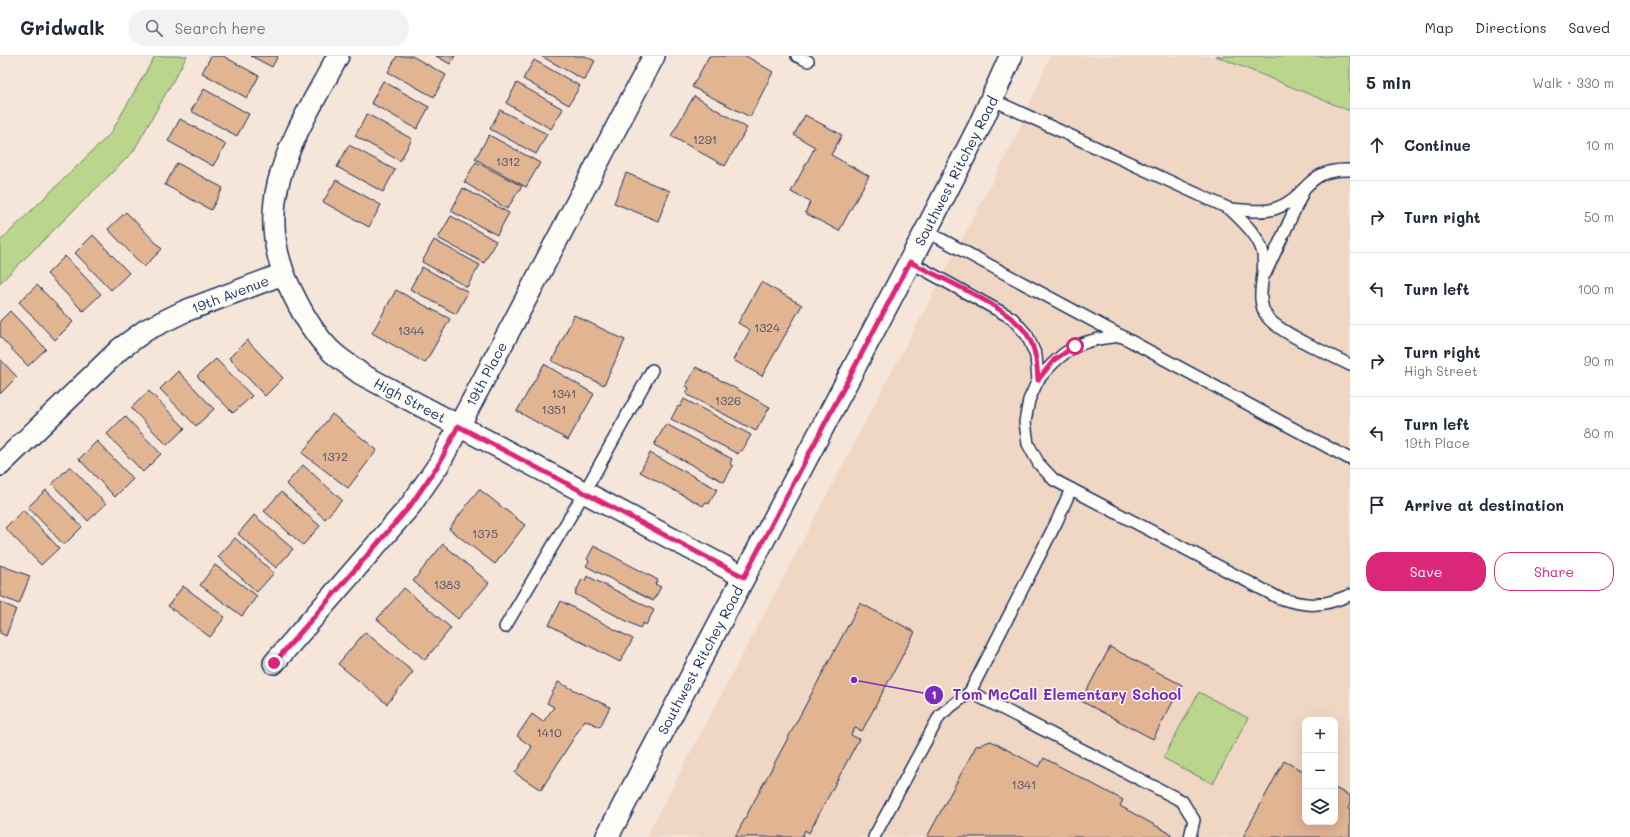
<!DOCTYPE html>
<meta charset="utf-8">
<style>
:root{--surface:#fff;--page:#f2f2f3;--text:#1f2937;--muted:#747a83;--line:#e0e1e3;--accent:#db2777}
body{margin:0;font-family:Mali,sans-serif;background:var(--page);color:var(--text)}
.controls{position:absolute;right:12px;bottom:12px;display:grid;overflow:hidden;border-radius:8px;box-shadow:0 4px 16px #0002}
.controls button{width:36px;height:36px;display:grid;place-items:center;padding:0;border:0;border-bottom:1px solid var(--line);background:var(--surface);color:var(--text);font:20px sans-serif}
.stop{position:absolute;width:12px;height:12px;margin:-9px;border:3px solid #db2777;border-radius:50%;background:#fff}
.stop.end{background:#db2777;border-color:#fff;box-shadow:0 1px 4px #0008}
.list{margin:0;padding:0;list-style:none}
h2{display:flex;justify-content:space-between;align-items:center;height:52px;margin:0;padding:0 16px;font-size:17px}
h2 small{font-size:13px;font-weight:400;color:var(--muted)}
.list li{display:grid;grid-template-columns:26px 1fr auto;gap:12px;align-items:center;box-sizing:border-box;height:72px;padding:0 16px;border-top:1px solid var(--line)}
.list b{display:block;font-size:15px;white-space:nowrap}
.list p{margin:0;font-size:13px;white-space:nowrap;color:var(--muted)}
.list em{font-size:13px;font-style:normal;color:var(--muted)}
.actions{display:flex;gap:8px;padding:12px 16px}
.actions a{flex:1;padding:9px 0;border:1px solid var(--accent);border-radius:16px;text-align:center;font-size:14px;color:var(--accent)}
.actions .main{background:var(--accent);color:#fff}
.icon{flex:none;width:22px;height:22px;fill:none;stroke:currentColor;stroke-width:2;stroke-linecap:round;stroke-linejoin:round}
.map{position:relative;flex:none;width:1350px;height:781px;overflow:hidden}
header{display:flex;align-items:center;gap:24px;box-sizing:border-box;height:56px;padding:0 20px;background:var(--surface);border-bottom:1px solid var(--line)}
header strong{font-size:19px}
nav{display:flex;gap:22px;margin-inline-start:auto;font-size:14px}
.search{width:280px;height:36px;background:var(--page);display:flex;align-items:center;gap:10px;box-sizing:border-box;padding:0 14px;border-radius:16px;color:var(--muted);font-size:15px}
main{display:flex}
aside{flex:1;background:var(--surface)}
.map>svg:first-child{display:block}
</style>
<header>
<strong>Gridwalk</strong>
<div class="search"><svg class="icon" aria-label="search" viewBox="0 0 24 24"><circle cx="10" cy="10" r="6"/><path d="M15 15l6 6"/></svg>Search here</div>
<nav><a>Map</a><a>Directions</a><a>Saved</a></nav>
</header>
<main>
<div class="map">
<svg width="1350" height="781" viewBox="0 0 1350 781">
<rect width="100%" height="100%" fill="#f5e6d9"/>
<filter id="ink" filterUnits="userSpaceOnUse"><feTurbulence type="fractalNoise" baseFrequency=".025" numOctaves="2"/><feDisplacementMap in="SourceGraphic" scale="8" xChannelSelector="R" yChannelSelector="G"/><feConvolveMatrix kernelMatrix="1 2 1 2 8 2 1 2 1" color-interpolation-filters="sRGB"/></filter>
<g filter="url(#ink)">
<path fill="#efd7c4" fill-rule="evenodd" d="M1050,0H1216L1350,55V781H646L1015,83ZM1305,664H1335V766H1305Z"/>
<g fill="#bbd58c" stroke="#6b8275">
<polygon points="155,0 187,0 133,96 0,227 0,185 110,78"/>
<polygon points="1216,0 1350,0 1350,55"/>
<polygon points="1199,636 1248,662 1213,728 1163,702"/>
</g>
<g fill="#e1b492" stroke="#1b2f5e">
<polygon points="211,0 223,0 259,20 247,42 202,17"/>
<polygon points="251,0 278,0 272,11"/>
<polygon points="397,0 412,0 446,19 434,41 388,16"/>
<polygon points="436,0 455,0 450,8"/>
<polygon points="541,0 585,0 595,5 584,24"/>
<polygon points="709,0 746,0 773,16 750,61 692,31"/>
<polygon points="534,4 580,30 569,49 523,23"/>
<polygon points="383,25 429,51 417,73 371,47"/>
<polygon points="517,27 563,53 551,73 506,47"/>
<polygon points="204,33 249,58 237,80 191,55"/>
<polygon points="694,40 747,72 725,110 671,80"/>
<polygon points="500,54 547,78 536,98 490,73"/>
<polygon points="367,58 412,83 400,105 355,80"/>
<polygon points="805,59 842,79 831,99 869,120 839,175 805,157 810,146 791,136 815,91 794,79"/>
<polygon points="180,63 226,88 213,110 168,85"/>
<polygon points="489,79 540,107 526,131 475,103"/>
<polygon points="349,89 395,114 383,136 337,111"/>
<polygon points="476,106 522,130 507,153 464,126"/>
<polygon points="177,107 223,132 211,154 165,129"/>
<polygon points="626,117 670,135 658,165 614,147"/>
<polygon points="336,124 381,149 369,171 323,146"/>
<polygon points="463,132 509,157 497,179 451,155"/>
<polygon points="126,156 162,193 144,211 108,173"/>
<polygon points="451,160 496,185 484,207 438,182"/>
<polygon points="93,179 129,217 111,234 75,197"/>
<polygon points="434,184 480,209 467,231 422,206"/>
<polygon points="65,200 101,238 83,255 47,218"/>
<polygon points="422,211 468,236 456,258 410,233"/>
<polygon points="761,226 802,249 762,320 733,304 750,274 738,267"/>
<polygon points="37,229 73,266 55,284 19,246"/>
<polygon points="396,234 450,263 425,307 372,277"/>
<polygon points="10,255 46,293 28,310 0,281 0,265"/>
<polygon points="574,259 625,284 604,329 552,305"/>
<polygon points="247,284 283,322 265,340 229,302"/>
<polygon points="0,303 17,321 0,338"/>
<polygon points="216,303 252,340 233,357 197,320"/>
<polygon points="544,308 594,338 568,384 517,355"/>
<polygon points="696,311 770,351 756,375 686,338 689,332 686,330"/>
<polygon points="178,315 214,353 196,370 160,333"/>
<polygon points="149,335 185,372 167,389 131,352"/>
<polygon points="684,343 751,379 742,395 740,394 738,398 671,363 678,350 680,351"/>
<polygon points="332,358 377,394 348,432 302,397"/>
<polygon points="125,360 161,398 143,416 107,378"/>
<polygon points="666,368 732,403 730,408 733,410 724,426 654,389"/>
<polygon points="97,385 133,423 115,441 79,403"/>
<polygon points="650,397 717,433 709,448 706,446 703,450 640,416"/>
<polygon points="303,409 342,444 325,463 286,428"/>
<polygon points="70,410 106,448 88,465 52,428"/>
<polygon points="479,433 525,469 495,508 449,473"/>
<polygon points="46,434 82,471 64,489 28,451"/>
<polygon points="281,436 320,470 303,489 264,455"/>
<polygon points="23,454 59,492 41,509 5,472"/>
<polygon points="254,459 293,493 276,512 238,478"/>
<polygon points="235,482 274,517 257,536 218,501"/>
<polygon points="443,488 489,527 458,563 413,525"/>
<polygon points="594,490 658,524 655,528 661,531 653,545 586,510 589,505 587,503"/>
<polygon points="0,509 30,520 19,548 0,540"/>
<polygon points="215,509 257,540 242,560 200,529"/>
<polygon points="587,520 654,554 646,569 643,567 640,572 575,538 582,523 585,525"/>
<polygon points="183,530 225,561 210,581 168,550"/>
<polygon points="404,532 451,572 425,604 377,563"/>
<polygon points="561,545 633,583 620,606 549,569"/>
<polygon points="0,546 16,553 6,580 0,577"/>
<polygon points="860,547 915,576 862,675 855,672 851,679 859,683 809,777 805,774 802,781 735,781"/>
<polygon points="365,576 413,616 387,648 338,608"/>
<polygon points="1110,591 1182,629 1153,683 1081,645"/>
<polygon points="558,626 610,651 600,671 585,664 541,734 515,717 532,691 517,680 532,658 543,666 554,651 547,647"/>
<polygon points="991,685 1039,711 1044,702 1123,744 1120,750 1171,778 1170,781 927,781 976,690"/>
<polygon points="1284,705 1305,716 1305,766 1335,766 1335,732 1350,740 1350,748 1348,753 1350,754 1350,781 1243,781"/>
</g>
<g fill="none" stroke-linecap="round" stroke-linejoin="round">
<g stroke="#1b2f5e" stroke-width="14">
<g id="service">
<polyline points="797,0 808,5"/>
<path d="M993,44L1230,153C1242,165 1257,178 1262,194C1269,217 1252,241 1268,262C1280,277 1331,299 1350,309"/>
<path d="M1230,153C1244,154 1261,157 1274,153C1309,142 1304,112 1350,114"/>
<polyline points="926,175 1350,403"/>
<path d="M910,206L1012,262L1027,279L1036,300L1038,324L1029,344L1025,366L1028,388L1039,408L1054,424L1279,542C1309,551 1321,551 1350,539"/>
<polyline points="1265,218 1303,136"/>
<path d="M1038,324C1064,292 1081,283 1122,280"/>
<polyline points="505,571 584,437 652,314"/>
<polyline points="970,636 1182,745 1194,764 1190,781"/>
<polyline points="874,781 940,659 970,636 1057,465 1071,433"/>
</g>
</g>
<g stroke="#1b2f5e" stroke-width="24">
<g id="minor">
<path d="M338,0C296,79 246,146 292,236C302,257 313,277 330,294C339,303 351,310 361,318L744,521"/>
<polyline points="0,409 120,293 146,274 185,255 283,218"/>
<polyline points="274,607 410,450 439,408 654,0"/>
</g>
</g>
<g stroke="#1b2f5e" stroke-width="25">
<polyline id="tertiary" points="607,781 926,175 979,71 1011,0"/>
</g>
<use href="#service" stroke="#fdfcf7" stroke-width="11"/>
<use href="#minor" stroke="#fdfcf7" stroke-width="21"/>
<use href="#tertiary" stroke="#fdfcf7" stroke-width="22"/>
</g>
</g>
<g fill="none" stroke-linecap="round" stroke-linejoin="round" filter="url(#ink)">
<path stroke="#db2777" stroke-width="5" d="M274,607L410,450L439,408L458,370L744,521L910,206C939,221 1013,253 1028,280C1036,294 1037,308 1038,324L1054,304L1075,290"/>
</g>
<g text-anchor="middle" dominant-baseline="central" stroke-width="3" stroke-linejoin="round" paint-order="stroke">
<g font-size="12" fill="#4c506b">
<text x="705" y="83">1291</text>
<text x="508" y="105">1312</text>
<text x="767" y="271">1324</text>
<text x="411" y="274">1344</text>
<text x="564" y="337">1341</text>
<text x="728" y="344">1326</text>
<text x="554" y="353">1351</text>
<text x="335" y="400">1372</text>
<text x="485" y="477">1375</text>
<text x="447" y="528">1383</text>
<text x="549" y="676">1410</text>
<text x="1024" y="728">1341</text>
</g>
<g font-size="14" fill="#1b2f5e" stroke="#fdfcf7">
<text transform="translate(956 115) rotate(-63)">Southwest Ritchey Road</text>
<text transform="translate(230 238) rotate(-21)">19th Avenue</text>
<text transform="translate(486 318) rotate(-62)">19th Place</text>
<text transform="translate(410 344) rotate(28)">High Street</text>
<text transform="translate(700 604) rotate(-62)">Southwest Ritchey Road</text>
</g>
</g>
<path fill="none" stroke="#7b2cbf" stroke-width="1.5" d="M854 624L934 639"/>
<g fill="#7b2cbf" stroke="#fdfcf7" stroke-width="1.5">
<circle cx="854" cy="624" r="4"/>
<circle cx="934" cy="639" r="10"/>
</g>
<g font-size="12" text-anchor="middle" font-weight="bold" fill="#fff">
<text x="934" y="643">1</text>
</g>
<g font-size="15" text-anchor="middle" font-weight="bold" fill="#7b2cbf" stroke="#fdfcf7" stroke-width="3" stroke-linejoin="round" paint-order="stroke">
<text x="1067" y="644">Tom McCall Elementary School</text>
</g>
</svg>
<div class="controls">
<button>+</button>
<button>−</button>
<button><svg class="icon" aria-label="layers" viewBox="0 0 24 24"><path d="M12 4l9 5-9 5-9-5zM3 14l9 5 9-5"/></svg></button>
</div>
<div class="stop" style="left:1075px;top:290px"></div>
<div class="stop end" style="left:274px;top:607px"></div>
</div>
<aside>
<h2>5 min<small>Walk · 330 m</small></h2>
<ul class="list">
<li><svg class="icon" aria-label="ahead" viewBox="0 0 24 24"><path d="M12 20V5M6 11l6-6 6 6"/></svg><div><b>Continue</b></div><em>10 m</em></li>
<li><svg class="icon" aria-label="right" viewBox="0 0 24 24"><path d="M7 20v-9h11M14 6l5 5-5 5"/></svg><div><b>Turn right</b></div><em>50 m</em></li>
<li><svg class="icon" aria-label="left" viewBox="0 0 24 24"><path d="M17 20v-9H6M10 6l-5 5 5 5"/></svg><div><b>Turn left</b></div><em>100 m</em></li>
<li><svg class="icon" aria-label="right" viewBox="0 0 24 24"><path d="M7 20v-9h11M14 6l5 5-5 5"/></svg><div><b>Turn right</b><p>High Street</p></div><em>90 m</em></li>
<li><svg class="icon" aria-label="left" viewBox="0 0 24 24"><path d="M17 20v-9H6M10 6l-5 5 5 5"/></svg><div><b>Turn left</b><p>19th Place</p></div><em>80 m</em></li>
<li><svg class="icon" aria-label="arrive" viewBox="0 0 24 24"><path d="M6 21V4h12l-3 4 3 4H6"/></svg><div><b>Arrive at destination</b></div></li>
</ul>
<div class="actions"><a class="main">Save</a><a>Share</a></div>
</aside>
</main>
